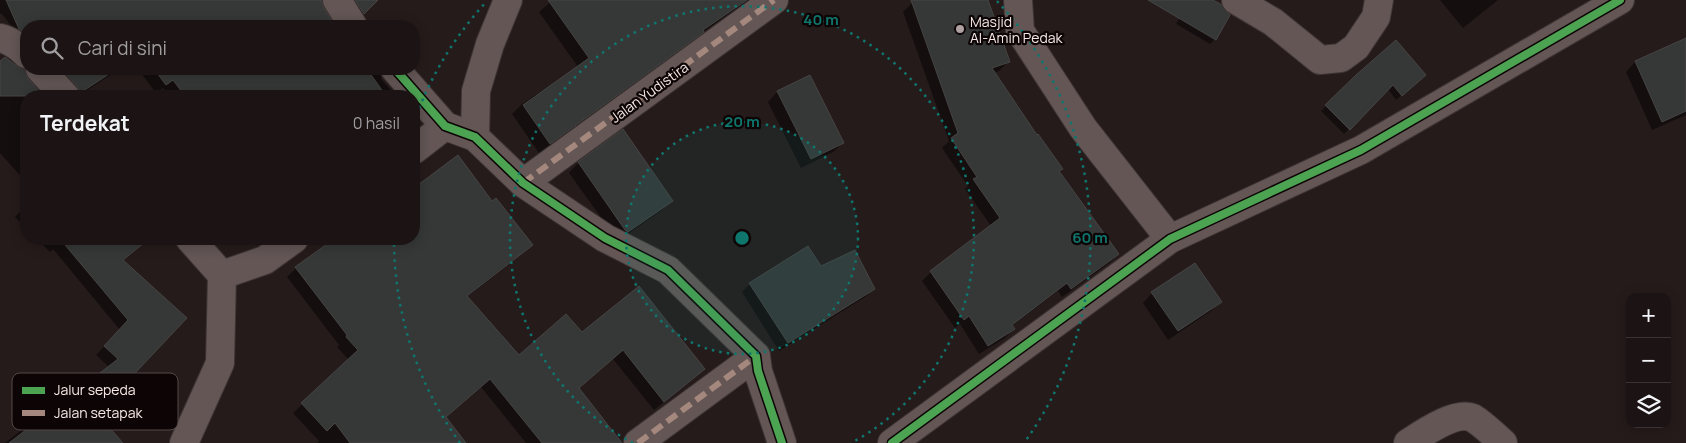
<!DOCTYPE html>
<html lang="id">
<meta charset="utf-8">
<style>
:root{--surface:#1c1414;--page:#292122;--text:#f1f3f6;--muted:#a09ea0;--line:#3a3334}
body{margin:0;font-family:Manrope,sans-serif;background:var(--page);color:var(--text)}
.controls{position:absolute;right:15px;bottom:15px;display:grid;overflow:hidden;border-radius:10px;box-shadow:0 2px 12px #0003}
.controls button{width:45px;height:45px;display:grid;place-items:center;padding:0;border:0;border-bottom:1px solid var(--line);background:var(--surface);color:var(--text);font:25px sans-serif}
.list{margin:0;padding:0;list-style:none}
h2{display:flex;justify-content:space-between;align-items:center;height:65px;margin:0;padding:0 20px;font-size:21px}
h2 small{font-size:16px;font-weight:400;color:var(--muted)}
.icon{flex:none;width:28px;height:28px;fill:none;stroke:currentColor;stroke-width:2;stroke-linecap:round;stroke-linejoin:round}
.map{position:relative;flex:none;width:1686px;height:443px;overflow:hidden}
.search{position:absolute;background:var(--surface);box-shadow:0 2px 12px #0003;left:20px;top:20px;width:400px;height:55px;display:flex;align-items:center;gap:12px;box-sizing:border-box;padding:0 18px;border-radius:20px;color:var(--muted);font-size:19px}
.panel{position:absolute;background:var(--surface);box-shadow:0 2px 12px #0003;left:20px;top:90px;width:400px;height:155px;border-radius:20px}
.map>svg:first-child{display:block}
</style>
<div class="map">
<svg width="1686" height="443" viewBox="0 0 1686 443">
<rect width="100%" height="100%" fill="#261b1b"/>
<g fill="#0007">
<polygon points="0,0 320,0 322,8 333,26 26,26 26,45 2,14 0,14"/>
<polygon points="340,0 376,0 355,22"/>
<polygon points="553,0 749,0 700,34 693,41 539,153 512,114 522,104 578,67 539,12"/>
<polygon points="920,0 987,0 1008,62 999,71 993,73 1061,169 1058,172 1118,254 1109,263 1062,297 1058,291 1012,326 1013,329 1005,338 979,354 960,324 955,328 922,281 931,272 991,226 965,189 968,186 942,148 949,141 903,12 912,3"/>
<polygon points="1190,0 1210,0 1215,39 1210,44 1176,24"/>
<polygon points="1440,0 1498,0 1463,28"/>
<polygon points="1684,41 1686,46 1686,115 1652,130 1626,72 1635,62"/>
<polygon points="42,69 120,69 78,96"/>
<polygon points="138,69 379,69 382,80 396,96 169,96 163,88 156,93"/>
<polygon points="1356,76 1420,80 1396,100 1388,89 1344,134 1321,111"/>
<polygon points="810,77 843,143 833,152 801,168 768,102 777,92"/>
<polygon points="27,80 42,96 26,96 26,182 0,153 0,88"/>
<polygon points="623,131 672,200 662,210 618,241 569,173 578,163"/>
<polygon points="457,157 492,202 531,245 522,254 467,297 519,356 582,334 704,369 654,410 613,359 578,389 607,443 526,443 481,387 445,418 464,443 317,443 319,441 293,413 349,360 337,347 339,345 287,277 296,268 336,239 414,239 414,190"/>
<polygon points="26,206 26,228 15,217"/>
<polygon points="37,239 149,239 122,261 185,318 101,407 91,443 5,443 45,411 48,414 109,367 96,355 120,330 53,249 50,252"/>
<polygon points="820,268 873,289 865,297 779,351 742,292 750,284"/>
<polygon points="1152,293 1220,302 1211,311 1168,340 1143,303"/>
</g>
<g fill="#363838" stroke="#464444">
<polygon points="6,0 321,0 324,8 335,26 26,26 26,33 19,29"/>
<polygon points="355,0 378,0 364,14"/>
<polygon points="548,0 747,0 703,30 704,32 550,144 523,105 589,58"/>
<polygon points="911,0 988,0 1010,62 992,68 1037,135 1038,134 1063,169 1059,171 1119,254 1071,289 1067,283 1012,325 1015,329 988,346 969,316 964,320 930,271 1000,218 973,179 977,177 951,138 958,133"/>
<polygon points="1148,0 1213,0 1222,5 1230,15 1216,40"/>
<polygon points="1686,38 1686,111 1662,122 1635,61"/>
<polygon points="1396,40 1426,75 1402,96 1393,85 1350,130 1325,105 1356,75"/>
<polygon points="5,57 15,65 25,69 28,79 44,96 0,96 0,61"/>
<polygon points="61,69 117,69 80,93 76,85"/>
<polygon points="154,69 367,69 386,96 185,96 173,80 166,85"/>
<polygon points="810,75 844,143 811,159 777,91"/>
<polygon points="623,129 673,201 628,232 625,230 578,162"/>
<polygon points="458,155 492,201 496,198 533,245 467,296 519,355 566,314 582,332 639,286 705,369 664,402 623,350 579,388 622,443 542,443 490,379 446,417 466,443 350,443 335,423 327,431 301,403 358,350 346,337 347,335 295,267 334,239 414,239 414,188"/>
<polygon points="60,239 149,239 123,260 187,318 103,407 112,420 107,425 123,443 9,443 118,359 104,346 128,320"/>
<polygon points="808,246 821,266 855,250 875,289 788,343 749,283"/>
<polygon points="1195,263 1222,302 1178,331 1151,292"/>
</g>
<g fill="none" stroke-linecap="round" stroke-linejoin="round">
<g stroke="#3e3534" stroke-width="30">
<g id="minor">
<polyline points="337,0 353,26"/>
<polyline points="1018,0 1020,31 1083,128 1170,239"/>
<polyline points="1236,0 1273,22 1320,60 1341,58 1356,47 1376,17 1379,0"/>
<path d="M0,38C9,40 20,47 26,54"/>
<polyline points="40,69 65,96"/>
<polyline points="395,69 445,126 475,137 523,183 605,238 668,270 756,356 758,371 782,443"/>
<polyline points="475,137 476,91 490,44 508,0"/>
<polyline points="414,150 445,126"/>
<polyline points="523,183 774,0"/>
<polyline points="190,239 222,275"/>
<polyline points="184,443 220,363 222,275 265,260 294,239"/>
<polyline points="638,443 756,356"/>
<polyline points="892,443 1170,239 1361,150 1620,0"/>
<path d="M1408,443C1422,434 1456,410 1473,418C1483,424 1494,435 1503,443"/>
</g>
</g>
<use href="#minor" stroke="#635655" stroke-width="28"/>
<g stroke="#a5887d" stroke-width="6" stroke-dasharray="12 6" stroke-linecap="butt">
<polyline points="523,183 774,0"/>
<polyline points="638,443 756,356"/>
</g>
<g stroke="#0d0505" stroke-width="11">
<g id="cycleway">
<polyline points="395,69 445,126 475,137 523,183 605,238 668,270 756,356 758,371 782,443"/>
<polyline points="892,443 1170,239 1361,150 1620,0"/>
</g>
</g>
<use href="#cycleway" stroke="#4ca352" stroke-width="8"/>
</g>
<circle cx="742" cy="238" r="116" fill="#0f766e" fill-opacity=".12"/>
<g fill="none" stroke="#0f766e" stroke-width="2.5" stroke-dasharray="2.5 5">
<circle cx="742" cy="238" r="116"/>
<path d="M633 443A232 232 0 1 1 851 443"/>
<path d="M460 443A348 348 0 0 1 394 241M414 122A348 348 0 0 1 487 1M997 1A348 348 0 0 1 1024 443"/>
</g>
<circle fill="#aea1a0" stroke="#0d0505" stroke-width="2" cx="960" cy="29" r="5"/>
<g text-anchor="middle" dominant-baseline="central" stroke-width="4.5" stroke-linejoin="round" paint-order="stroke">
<g font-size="14" fill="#f8e9e8" stroke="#0d0505" text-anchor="start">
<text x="970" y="21">Masjid<tspan x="970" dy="16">Al-Amin Pedak</tspan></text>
</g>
<g font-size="14" fill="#f8e9e8" stroke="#0d0505">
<text transform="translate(649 92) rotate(-36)">Jalan Yudistira</text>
</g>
</g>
<rect x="12" y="373" width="166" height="57" rx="8" fill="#0d0505" stroke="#544949" stroke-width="1"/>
<rect x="22" y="387" width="23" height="7" fill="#4ca352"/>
<rect x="22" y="410" width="23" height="6" fill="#a5887d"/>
<g font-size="14" fill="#f8e9e8">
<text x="54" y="395">Jalur sepeda</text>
<text x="54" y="418">Jalan setapak</text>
</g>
<circle cx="742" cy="238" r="8" fill="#0f766e" stroke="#0d0505" stroke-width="2.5"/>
<g font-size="15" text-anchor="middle" font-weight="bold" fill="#0f766e" stroke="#0d0505" stroke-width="4.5" stroke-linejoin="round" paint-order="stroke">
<text x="821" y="25">40 m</text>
<text x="742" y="127">20 m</text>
<text x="1090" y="243">60 m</text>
</g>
</svg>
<div class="controls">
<button>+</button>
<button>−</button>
<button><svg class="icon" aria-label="layers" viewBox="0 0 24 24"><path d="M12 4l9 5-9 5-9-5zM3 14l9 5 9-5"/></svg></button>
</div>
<div class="search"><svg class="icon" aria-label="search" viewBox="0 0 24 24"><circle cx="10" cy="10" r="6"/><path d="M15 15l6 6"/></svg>Cari di sini</div>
<section class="panel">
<h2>Terdekat<small>0 hasil</small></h2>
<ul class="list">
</ul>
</section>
</div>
